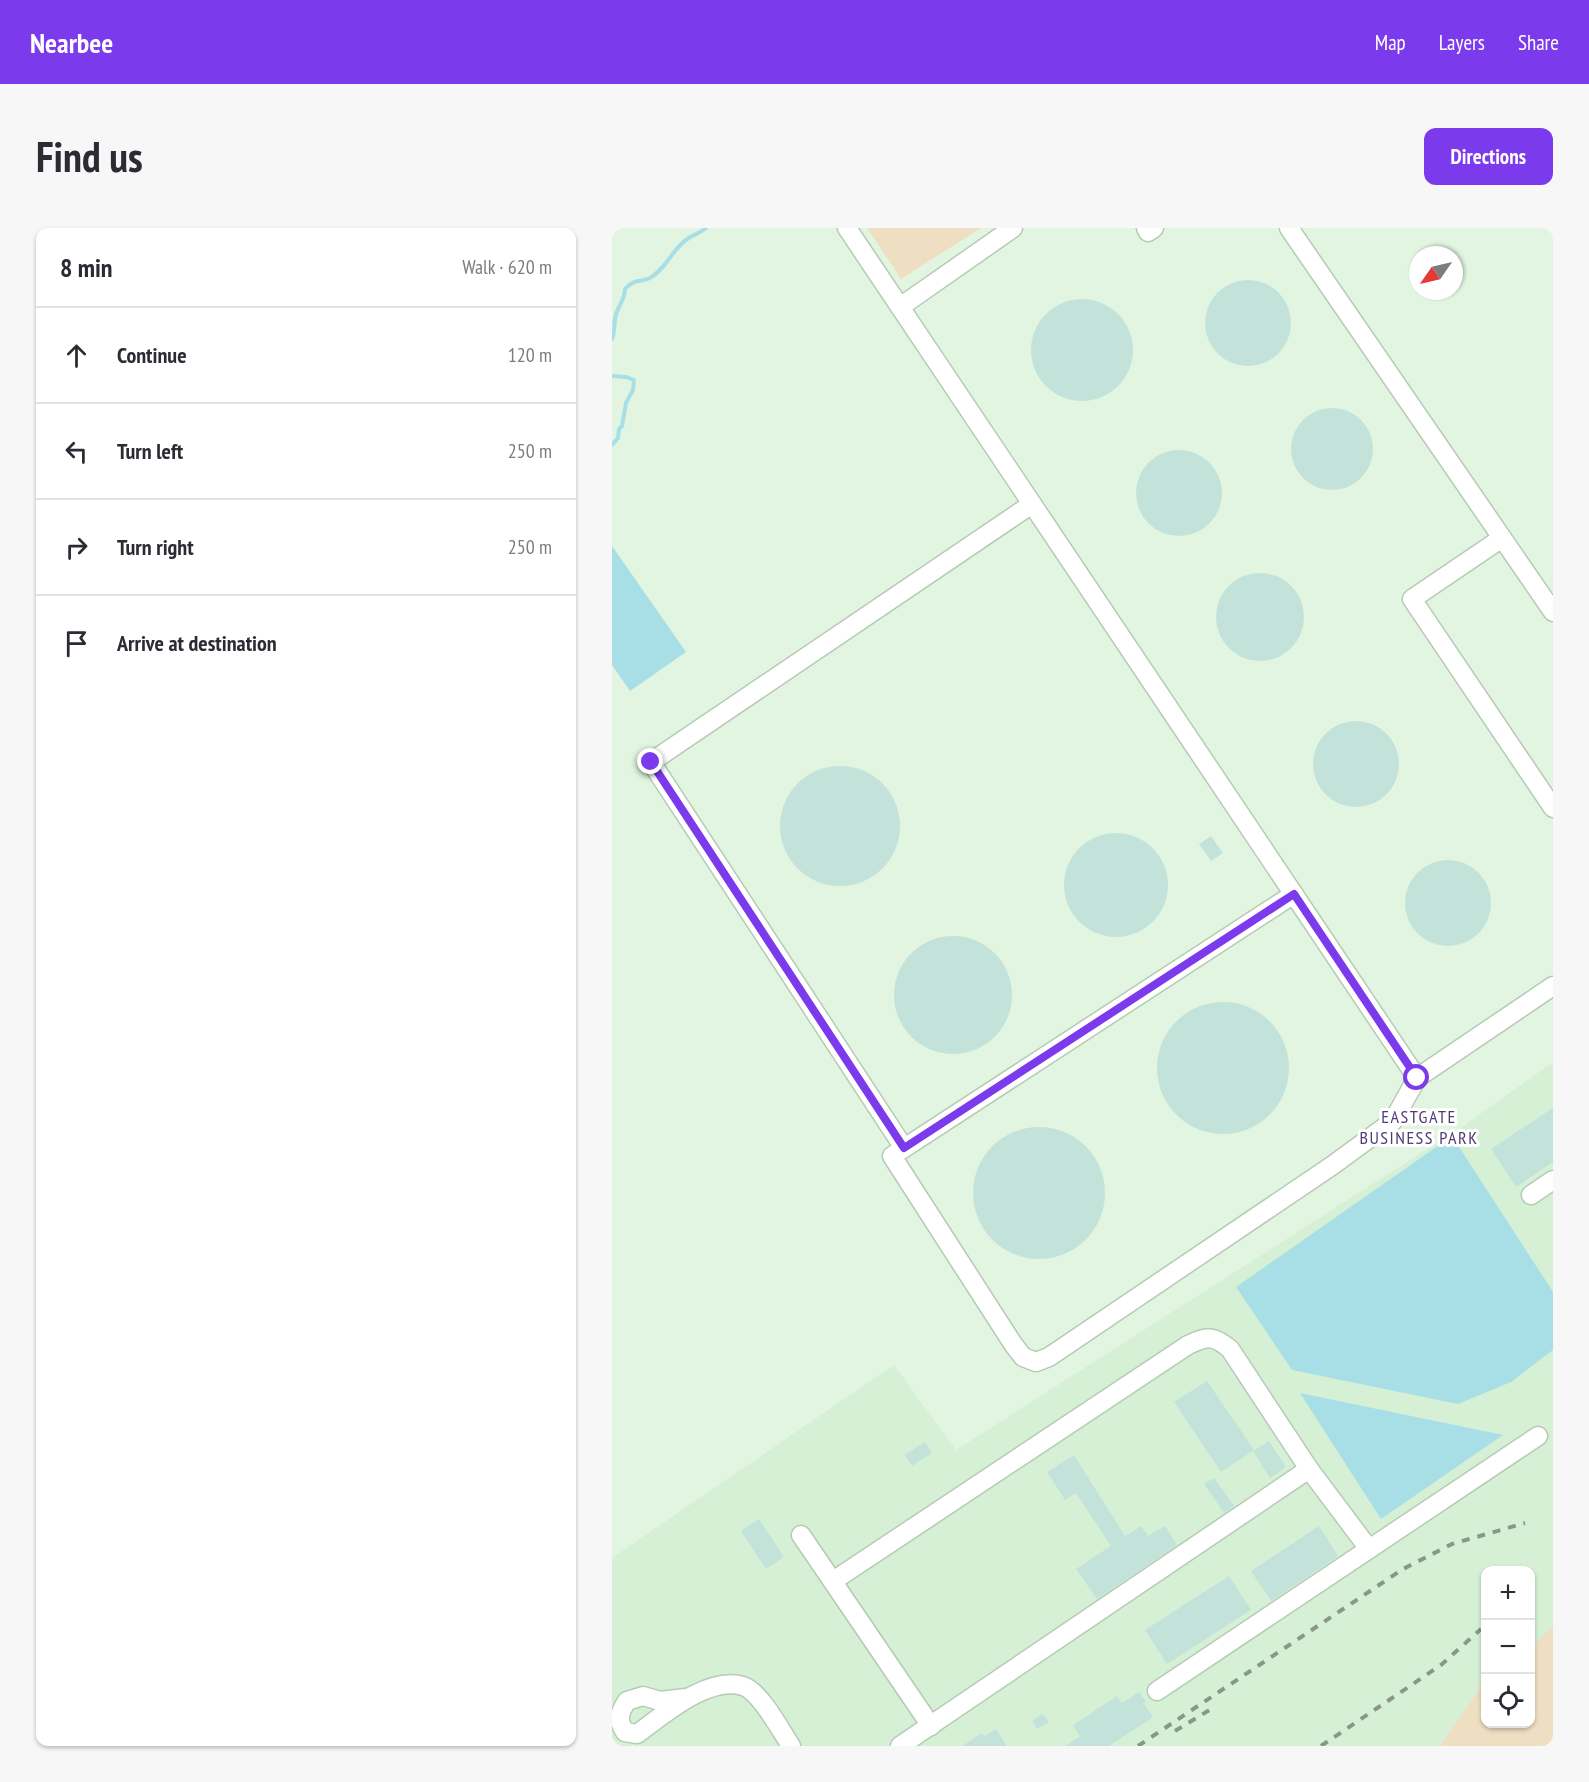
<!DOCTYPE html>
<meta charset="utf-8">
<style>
:root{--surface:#fff;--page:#f7f7f7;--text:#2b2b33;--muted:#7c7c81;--line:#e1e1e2;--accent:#7c3aed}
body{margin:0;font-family:"PT Sans Narrow",sans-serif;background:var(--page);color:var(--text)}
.controls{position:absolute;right:18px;bottom:18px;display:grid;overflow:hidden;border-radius:12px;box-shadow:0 2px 4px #0004}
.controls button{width:54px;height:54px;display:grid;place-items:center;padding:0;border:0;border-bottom:2px solid var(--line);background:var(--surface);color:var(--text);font:30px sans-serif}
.compass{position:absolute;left:797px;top:18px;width:54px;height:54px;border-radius:50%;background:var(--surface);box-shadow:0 2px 4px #0004;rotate:236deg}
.stop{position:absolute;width:18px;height:18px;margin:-14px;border:4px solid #7c3aed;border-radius:50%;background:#fff}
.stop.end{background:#7c3aed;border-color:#fff;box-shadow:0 2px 6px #0008}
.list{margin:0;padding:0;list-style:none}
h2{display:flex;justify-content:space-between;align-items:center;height:78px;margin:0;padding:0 24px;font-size:26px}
h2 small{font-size:20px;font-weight:400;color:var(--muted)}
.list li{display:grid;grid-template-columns:39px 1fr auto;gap:18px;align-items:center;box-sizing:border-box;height:96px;padding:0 24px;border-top:2px solid var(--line)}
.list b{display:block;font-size:22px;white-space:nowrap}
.list em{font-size:20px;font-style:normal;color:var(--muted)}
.icon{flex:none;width:33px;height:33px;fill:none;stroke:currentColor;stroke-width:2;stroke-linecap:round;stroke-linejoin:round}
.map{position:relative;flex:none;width:941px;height:1518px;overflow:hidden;border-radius:12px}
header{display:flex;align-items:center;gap:36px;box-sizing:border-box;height:84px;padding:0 30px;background:var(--accent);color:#fff}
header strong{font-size:28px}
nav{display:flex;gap:33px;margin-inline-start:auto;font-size:21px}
.intro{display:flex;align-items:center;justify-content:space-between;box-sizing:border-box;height:144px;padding:0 36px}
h1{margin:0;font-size:42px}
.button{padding:15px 27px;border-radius:12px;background:var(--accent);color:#fff;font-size:21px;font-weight:700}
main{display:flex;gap:36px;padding:0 36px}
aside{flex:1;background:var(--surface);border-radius:12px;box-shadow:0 2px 4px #0004}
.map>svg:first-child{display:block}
</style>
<header>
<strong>Nearbee</strong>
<nav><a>Map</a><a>Layers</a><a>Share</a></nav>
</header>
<div class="intro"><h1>Find us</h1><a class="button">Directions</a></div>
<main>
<aside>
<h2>8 min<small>Walk · 620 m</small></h2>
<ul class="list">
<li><svg class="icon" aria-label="ahead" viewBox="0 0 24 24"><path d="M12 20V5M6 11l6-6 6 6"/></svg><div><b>Continue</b></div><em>120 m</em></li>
<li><svg class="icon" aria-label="left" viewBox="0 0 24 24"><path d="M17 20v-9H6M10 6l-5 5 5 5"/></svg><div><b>Turn left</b></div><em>250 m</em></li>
<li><svg class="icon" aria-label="right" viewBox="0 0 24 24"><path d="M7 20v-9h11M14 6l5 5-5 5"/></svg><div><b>Turn right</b></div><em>250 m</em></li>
<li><svg class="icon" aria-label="arrive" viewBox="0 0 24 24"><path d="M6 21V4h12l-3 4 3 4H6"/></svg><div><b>Arrive at destination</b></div></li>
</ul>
</aside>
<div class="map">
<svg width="941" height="1518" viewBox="0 0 941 1518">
<rect width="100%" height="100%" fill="#e1f5e1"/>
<polygon fill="#d5f0d5" points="941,834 941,1398 919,1419 918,1342 873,1342 873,1453 828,1518 0,1518 0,1330 282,1137 344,1222 850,899"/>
<g fill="#eedfc3">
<polygon points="255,0 369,0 289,51"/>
<polygon points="941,1398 941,1518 828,1518 873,1453 873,1496 918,1496 919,1419"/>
</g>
<g fill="#a8dfe7">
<polygon points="0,318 74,424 18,463 0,437"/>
<polygon points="840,908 941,1064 941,1122 899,1154 846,1176 680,1142 624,1059"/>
<polygon points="688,1165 891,1207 769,1291"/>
</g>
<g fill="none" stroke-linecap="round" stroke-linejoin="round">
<g stroke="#a8dfe7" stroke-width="4">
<path d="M0,111C3,103 2,98 3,90C5,79 13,72 13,61C23,50 28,55 38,50C54,41 60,22 74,12C80,7 87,6 94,0"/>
<polyline points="0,148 14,149 22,152 21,162 14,175 10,198 7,201 6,210 0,217"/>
</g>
</g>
<g fill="#c3e3da">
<circle cx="636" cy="95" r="43"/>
<circle cx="470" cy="122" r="51"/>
<circle cx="720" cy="221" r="41"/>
<circle cx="567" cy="265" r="43"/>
<circle cx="648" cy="389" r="44"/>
<circle cx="744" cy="536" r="43"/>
<circle cx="228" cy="598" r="60"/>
<circle cx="504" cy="657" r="52"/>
<polygon points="599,608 611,625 599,633 587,616"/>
<circle cx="836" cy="675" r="43"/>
<circle cx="341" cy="767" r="59"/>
<circle cx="611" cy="840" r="66"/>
<polygon points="941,880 941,934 904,959 879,921"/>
<circle cx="427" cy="965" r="66"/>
<polygon points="595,1153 642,1222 609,1244 562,1174"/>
<polygon points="657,1213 674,1239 658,1250 641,1223"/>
<polygon points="313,1214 320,1225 300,1238 292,1227"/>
<polygon points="462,1227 513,1308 529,1298 536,1308 553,1298 565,1317 485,1371 464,1341 499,1318 464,1265 453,1272 435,1244"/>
<polygon points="602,1250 622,1278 612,1285 592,1256"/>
<polygon points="147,1291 172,1329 154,1341 129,1303"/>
<polygon points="707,1298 726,1328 659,1373 639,1343"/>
<polygon points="617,1348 639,1382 555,1436 533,1402"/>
<polygon points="527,1464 534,1474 531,1475 541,1489 497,1518 453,1518 468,1508 461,1497 505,1468 510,1475"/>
<polygon points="431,1486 437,1494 425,1501 420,1493"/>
<polygon points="384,1501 395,1518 350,1518 370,1505 373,1508"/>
</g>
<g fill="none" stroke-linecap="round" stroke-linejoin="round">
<g stroke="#b6cab6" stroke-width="21">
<g id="minor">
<polyline points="235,0 805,850 781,893 721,937 437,1129 424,1134 411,1129 401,1116 280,928 682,666"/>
<polyline points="534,0 536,4 542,0"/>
<polyline points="677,0 941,384"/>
<polyline points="288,79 401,0"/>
<polyline points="890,310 800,371 941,580"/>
<polyline points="805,850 941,758"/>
<polyline points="292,920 39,534 420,276"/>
<polyline points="919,967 941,952"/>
<polyline points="189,1307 319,1498"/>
<path d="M221,1353L576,1117C596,1108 601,1107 618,1121L697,1241"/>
<polyline points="545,1463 926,1208"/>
<path d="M74,1470L48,1473L31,1468L15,1473C7,1485 5,1492 13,1504L25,1506C50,1488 96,1447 131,1458C148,1463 169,1503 179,1518"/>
<polyline points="288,1518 697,1241 757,1321"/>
</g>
</g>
<use href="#minor" stroke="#fff" stroke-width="18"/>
<g stroke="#899789" stroke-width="4" stroke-dasharray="8 8" stroke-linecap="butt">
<polyline points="563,1503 604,1478"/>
<polyline points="526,1518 791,1341 840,1316 913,1295"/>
<polyline points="709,1518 829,1437 869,1401"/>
</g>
</g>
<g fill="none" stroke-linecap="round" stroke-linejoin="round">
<polyline stroke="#7c3aed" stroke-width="8" points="39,534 292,920 682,666 805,850"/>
</g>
<g text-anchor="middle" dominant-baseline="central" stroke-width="6" stroke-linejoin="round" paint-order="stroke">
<g font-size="18" letter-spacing="1.5" fill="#523a76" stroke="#fff">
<text x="807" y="888">EASTGATE<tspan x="807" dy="21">BUSINESS PARK</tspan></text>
</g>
</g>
</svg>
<div class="controls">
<button>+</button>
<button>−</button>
<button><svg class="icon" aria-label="locate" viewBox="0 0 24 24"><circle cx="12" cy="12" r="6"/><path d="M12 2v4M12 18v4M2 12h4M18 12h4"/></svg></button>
</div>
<svg class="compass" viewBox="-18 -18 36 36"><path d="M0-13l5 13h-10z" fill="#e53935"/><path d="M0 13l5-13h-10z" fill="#7c7c81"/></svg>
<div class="stop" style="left:805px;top:850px"></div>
<div class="stop end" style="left:39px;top:534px"></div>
</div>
</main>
